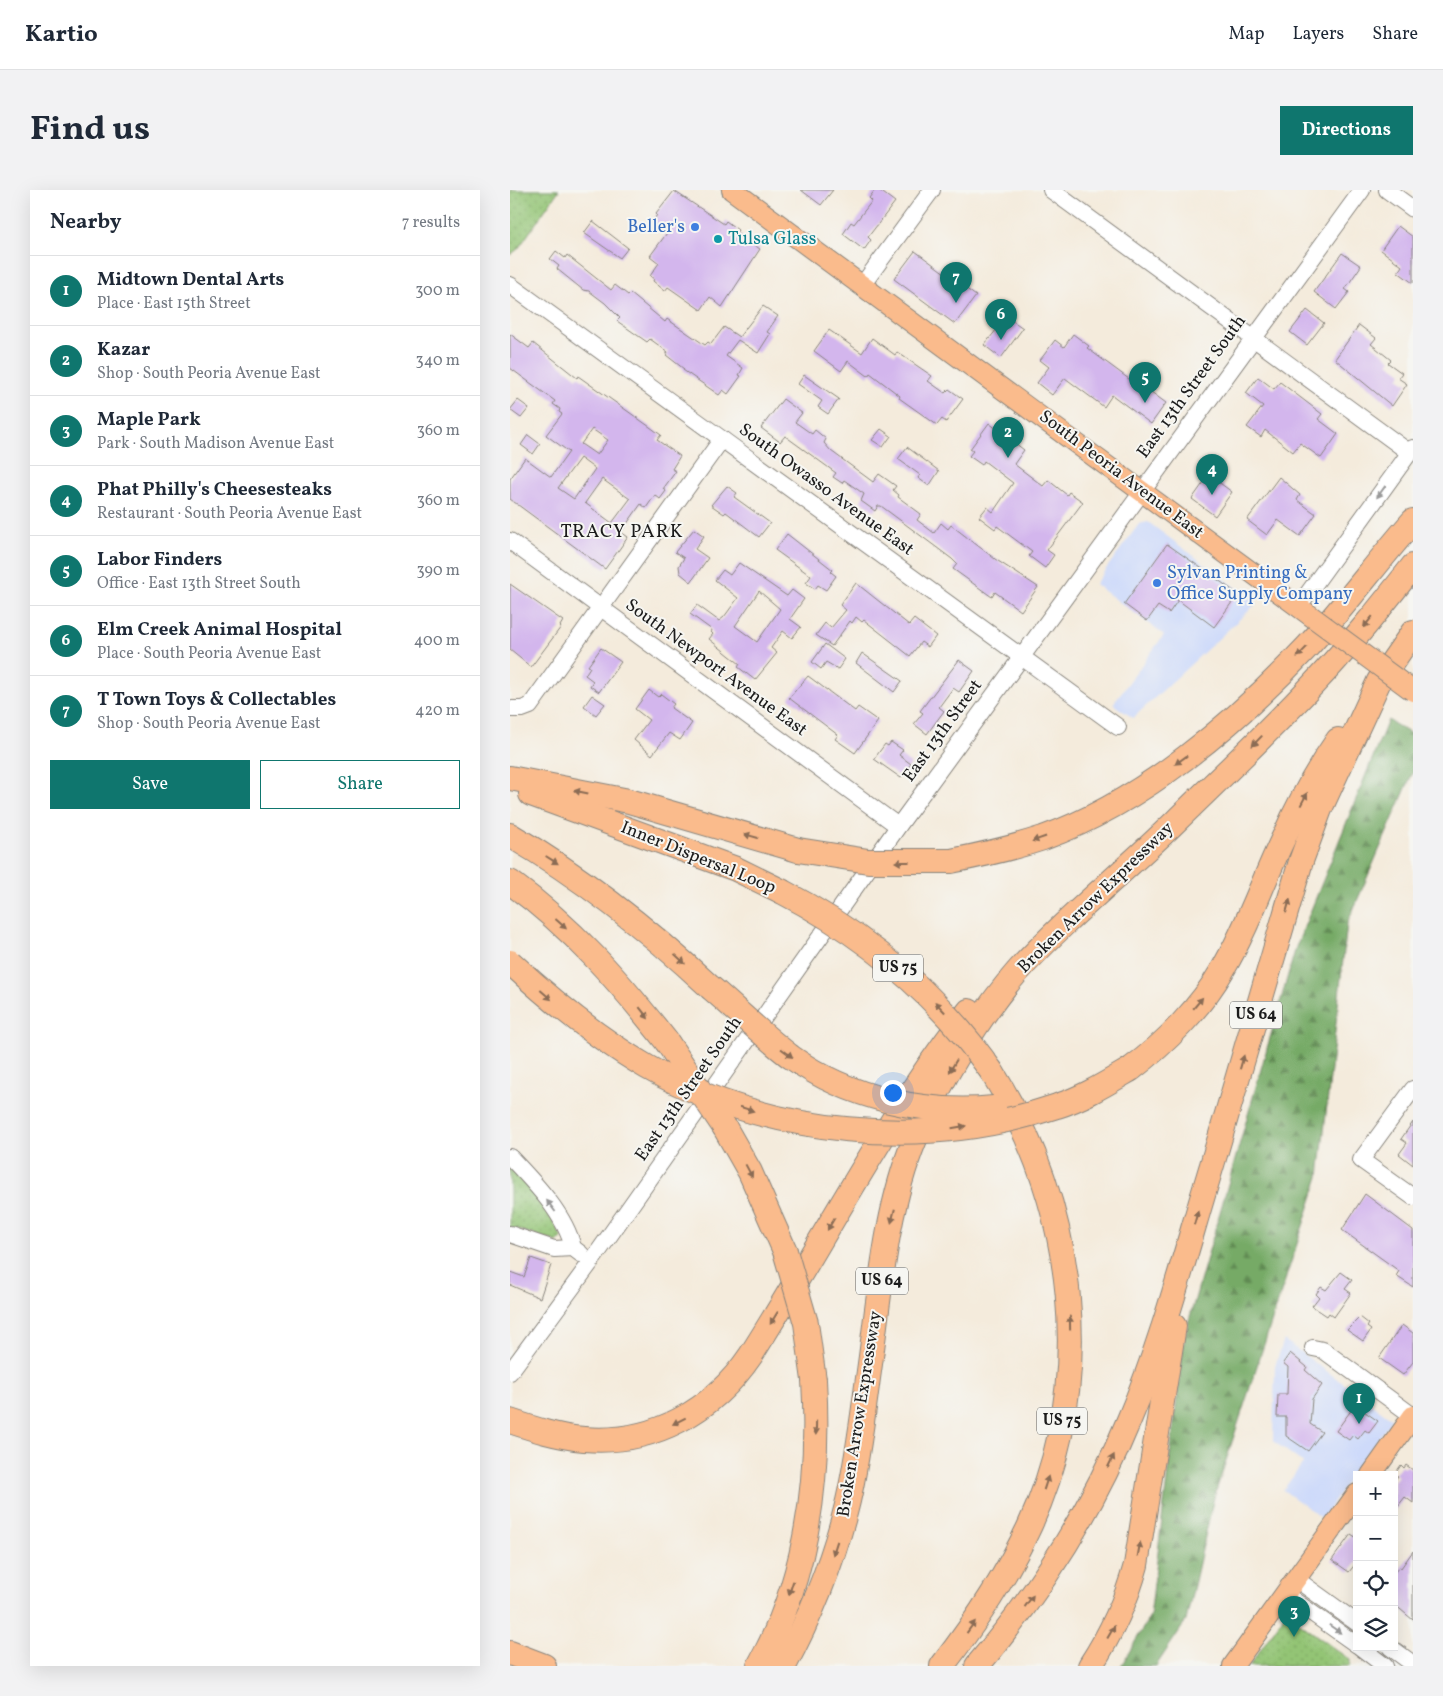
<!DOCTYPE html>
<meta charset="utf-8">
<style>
:root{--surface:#fff;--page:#f2f2f3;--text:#1f2937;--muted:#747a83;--line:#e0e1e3;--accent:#0f766e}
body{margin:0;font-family:Vollkorn,serif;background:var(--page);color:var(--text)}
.controls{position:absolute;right:15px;bottom:15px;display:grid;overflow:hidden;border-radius:0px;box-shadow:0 5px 20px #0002}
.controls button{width:45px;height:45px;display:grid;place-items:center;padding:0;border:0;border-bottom:1px solid var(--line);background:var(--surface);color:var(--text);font:25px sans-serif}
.you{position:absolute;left:382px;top:902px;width:18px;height:18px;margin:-12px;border:4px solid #fff;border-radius:50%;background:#1a73e8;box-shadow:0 0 0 8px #1a73e833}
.badge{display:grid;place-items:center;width:32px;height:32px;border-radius:50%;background:var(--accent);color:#fff;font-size:16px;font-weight:700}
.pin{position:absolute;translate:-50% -41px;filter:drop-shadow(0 1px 2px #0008)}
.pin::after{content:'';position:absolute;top:26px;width:18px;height:15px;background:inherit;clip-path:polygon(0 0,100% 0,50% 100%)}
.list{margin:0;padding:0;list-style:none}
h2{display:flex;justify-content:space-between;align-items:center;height:65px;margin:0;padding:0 20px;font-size:21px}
h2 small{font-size:16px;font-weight:400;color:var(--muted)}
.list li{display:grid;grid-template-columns:32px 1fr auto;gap:15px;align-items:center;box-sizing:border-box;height:70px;padding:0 20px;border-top:1px solid var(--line)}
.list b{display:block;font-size:19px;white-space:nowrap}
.list p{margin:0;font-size:16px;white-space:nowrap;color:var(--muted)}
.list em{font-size:16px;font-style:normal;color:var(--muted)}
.actions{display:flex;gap:10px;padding:15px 20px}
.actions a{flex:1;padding:11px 0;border:1px solid var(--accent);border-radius:0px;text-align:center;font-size:18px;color:var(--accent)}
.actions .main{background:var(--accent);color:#fff}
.icon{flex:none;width:28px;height:28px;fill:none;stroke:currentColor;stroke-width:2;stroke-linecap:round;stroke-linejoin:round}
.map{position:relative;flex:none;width:903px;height:1476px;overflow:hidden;border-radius:0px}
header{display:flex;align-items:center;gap:30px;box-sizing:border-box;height:70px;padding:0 25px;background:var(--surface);border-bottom:1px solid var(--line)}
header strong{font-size:24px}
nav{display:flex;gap:28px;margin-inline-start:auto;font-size:18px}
.intro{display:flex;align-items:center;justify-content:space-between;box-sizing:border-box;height:120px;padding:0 30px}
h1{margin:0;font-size:35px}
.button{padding:12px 22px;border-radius:0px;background:var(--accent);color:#fff;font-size:18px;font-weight:700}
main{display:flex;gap:30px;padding:0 30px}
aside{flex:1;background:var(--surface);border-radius:0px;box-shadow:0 5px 20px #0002}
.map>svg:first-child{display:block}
</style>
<header>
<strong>Kartio</strong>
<nav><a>Map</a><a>Layers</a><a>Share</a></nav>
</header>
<div class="intro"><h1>Find us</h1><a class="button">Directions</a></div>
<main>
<aside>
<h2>Nearby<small>7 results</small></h2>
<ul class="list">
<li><span class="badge">1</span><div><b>Midtown Dental Arts</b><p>Place · East 15th Street</p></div><em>300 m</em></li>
<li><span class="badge">2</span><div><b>Kazar</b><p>Shop · South Peoria Avenue East</p></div><em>340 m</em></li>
<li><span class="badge">3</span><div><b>Maple Park</b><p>Park · South Madison Avenue East</p></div><em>360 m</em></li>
<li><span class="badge">4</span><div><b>Phat Philly's Cheesesteaks</b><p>Restaurant · South Peoria Avenue East</p></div><em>360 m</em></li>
<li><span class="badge">5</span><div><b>Labor Finders</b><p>Office · East 13th Street South</p></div><em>390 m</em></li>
<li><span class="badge">6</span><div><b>Elm Creek Animal Hospital</b><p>Place · South Peoria Avenue East</p></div><em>400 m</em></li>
<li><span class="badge">7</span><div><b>T Town Toys &amp; Collectables</b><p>Shop · South Peoria Avenue East</p></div><em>420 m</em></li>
</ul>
<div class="actions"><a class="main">Save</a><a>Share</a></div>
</aside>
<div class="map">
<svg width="903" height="1476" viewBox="0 0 903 1476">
<defs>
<pattern id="forest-firs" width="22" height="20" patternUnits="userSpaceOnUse" patternTransform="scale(1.25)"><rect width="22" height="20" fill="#76aa66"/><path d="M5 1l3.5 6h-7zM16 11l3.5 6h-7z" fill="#608a53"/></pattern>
<pattern id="park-dots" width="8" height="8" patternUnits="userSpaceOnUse" patternTransform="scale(1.25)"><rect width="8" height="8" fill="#93c474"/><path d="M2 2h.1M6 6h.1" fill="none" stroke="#7ea864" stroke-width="1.8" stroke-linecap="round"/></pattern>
</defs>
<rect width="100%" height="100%" fill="#f6f6f2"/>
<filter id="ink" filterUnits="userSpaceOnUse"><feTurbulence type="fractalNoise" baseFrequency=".02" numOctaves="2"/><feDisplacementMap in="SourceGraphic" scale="10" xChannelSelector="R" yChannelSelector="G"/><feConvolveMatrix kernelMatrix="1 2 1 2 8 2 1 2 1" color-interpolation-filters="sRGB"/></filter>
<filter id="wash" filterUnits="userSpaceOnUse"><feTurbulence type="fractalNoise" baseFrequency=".0096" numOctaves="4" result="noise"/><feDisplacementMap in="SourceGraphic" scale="20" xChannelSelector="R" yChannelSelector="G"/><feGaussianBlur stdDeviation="1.12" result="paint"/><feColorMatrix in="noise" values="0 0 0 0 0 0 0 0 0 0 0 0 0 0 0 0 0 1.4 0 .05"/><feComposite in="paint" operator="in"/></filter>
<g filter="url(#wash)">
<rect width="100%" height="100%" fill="#f4ebdc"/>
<g fill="#cedafa">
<polygon points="638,332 747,413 623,528 603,514 654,445 585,394 629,334"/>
<polygon points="774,1150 882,1229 812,1328 773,1300 793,1273 763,1251 765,1176"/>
</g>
<polygon fill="url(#forest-firs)" stroke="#496341" points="878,530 903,545 903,582 837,734 809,987 704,1307 676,1431 646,1476 611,1476 640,1426 675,1144 786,757"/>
<g fill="url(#park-dots)" stroke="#587048">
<polygon points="0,0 49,0 8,59 0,65"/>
<polygon points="0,976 36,1017 52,1048 47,1052 0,1037"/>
<polygon points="776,1423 840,1470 840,1476 739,1476"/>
</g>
<g id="blocks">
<g fill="#d3b6ed" fill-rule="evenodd">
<polygon points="291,0 323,0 311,15"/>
<polygon points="365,0 369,0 385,12 358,47 361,50 354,60 333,44 341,32 344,34 362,11 359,8"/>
<polygon points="164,1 214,34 216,31 228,40 226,43 250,59 212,117 200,107 191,120 158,97 155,101 143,91 144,89 140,86 149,73 140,66 157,43 142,32 147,25 146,24"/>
<polygon points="83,31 118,58 110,68 74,43"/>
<polygon points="888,36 903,47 903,93 888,82 892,76 871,60"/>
<polygon points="46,61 55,68 57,65 101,100 105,95 118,105 120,103 155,132 157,129 195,155 198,152 201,154 214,137 229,147 253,116 268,126 257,142 260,144 248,163 228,150 216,166 233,178 229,185 231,186 218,204 213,200 209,205 173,180 174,179 156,165 158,162 140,149 137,152 107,131 110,128 95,113 79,101 73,100 47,79 49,76 40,69"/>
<polygon points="405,61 466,106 445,134 384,89"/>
<polygon points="832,63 851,76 835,99 839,102 826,119 804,102"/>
<polygon points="797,120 814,133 797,155 780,142"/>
<polygon points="497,127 513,138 491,168 474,155"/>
<polygon points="849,135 866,148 861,154 881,170 878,173 892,183 888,188 897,194 882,216 825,169"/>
<polygon points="319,140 352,163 362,148 385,165 387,162 422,186 418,191 435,203 439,199 453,209 436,232 432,229 427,235 389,208 390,206 360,183 358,186 338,171 331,181 304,161"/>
<path d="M0,144L19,158L23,153L67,188L68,186L140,237L151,245L147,250L170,266L162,279L166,281L153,299L156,301L150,309L145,305L136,318L131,314L111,342L118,347L95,379L0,309V289L15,268L41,287L59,262L36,245L52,224L49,222L50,219L43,214L45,211L0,178ZM82,239L98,250L87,265L71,254ZM70,268L85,279L64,309L48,298ZM92,289L120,309L102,333L75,313Z"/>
<polygon points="563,144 579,156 577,158 627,195 629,193 656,213 641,234 602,205 594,217 555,188 542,205 527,193 539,177 530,170 534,165 545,150 554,157"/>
<polygon points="294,185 329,209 318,224 308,217 312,211 288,194"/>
<polygon points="748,187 764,199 770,192 812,224 808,229 828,244 811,268 790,253 783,262 755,240 751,247 737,237 753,216 736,203"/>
<polygon points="273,209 292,223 285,232 302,244 305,240 316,249 314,253 321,261 363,292 369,284 386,296 383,300 389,305 388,307 411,324 407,330 424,343 431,333 438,339 441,335 485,369 528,397 511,421 485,402 482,407 443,379 447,374 442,369 371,316 368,316 365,321 351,311 354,304 334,290 332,293 323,287 326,283 275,246 270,252 251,238"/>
<polygon points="8,210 19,218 11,228 0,220"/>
<polygon points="479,233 514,260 504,274 533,296 538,290 557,305 559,302 573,312 537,360 544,365 535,378 519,366 522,362 487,336 485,339 469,327 477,317 483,322 503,293 474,271 472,275 459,266 463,261 460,259"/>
<polygon points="371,239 381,246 373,257 362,250"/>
<polygon points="18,245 30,254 23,264 11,255"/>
<polygon points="397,257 429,281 419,296 408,288 410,285 388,269"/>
<polygon points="699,285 722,302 705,326 682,309"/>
<polygon points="769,287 790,305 787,310 806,324 790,346 768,330 757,345 737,330"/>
<polygon points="217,296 227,303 224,307 260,333 249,347 216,322 214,324 201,315"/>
<polygon points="184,339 194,346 185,359 198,368 181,392 170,383 169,376 174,368 165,362"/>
<polygon points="277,344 323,380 321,382 326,386 316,400 308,395 305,399 296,393 301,386 265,360"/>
<polygon points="657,354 728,404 704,437 668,410 659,423 648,416 637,431 614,414"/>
<path d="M229,373L277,406L282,400L294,409L280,429L291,437L282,448L273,441L261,458L267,463L245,490L228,477L230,474L199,449L203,444L201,442L202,440L180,424L187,415L209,431L214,427L228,408L205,390L213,380L220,385ZM249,401L270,419L247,452L225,436Z"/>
<polygon points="346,393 399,435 404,429 426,446 418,457 411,452 400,466 354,430 352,432 346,427 342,433 340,431 322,456 306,445 315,433 321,438 336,420 330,415"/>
<polygon points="0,394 53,431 50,436 51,437 21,477 0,460"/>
<polygon points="315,454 335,469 328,479 316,472 311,479 302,472"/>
<polygon points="91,458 111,472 89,502 80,496 83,491 75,485 80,477 78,476"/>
<polygon points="352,463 392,491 384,502 346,473"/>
<polygon points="449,470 464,481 449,502 443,498 429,517 434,521 417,544 404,534 413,523 410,521"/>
<polygon points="298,486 345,521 348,517 368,531 345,563 325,549 328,545 279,508"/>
<polygon points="139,500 148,507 151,504 164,514 161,518 182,533 170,550 159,543 142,565 124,550 139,530 125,519"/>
<polygon points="82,505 95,514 86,525 74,516"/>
<polygon points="381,552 393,560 389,565 401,574 391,588 364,569 375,554 378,556"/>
<polygon points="903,932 903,975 889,964 897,953 891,949"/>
<polygon points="855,1004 903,1040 903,1097 886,1086 889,1081 832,1040"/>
<polygon points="21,1068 41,1075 30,1108 0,1095 0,1082 14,1087"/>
<polygon points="831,1082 842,1090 835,1099 841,1103 824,1127 819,1123 817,1126 802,1116 809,1107 806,1104 811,1097 816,1100"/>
<polygon points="850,1127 859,1134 857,1137 861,1140 853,1151 837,1140"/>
<polygon points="892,1135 903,1143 903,1172 893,1185 869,1168"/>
<polygon points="780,1163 797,1177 795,1180 812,1195 802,1209 800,1234 812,1242 798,1261 776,1246 776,1227 767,1227 768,1204 777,1204 778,1177 773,1173"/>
<polygon points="845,1215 868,1231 859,1243 855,1240 848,1249 843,1245 839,1250 826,1241"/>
<polygon points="891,1275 894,1278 896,1275 903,1280 903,1313 895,1307 884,1321 884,1291 888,1286 885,1284"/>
<polygon points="841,1344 847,1348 847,1372 839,1382 822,1370"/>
<polygon points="903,1361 903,1430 884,1414 884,1383 889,1377 891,1378"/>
</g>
</g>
</g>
<g filter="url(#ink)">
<use href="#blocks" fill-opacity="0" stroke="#88847c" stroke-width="1"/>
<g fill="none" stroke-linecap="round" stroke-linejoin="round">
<g stroke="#88847c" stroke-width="18">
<g id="minor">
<polyline points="541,0 900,263"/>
<polyline points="877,0 903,19"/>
<polyline points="353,94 422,0"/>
<polyline points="0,95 608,537"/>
<polyline points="0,351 388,636"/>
<polyline points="788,417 903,258"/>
<polyline points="0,519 12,519 20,516 212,249"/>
<polyline points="903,899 851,970 903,1007"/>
<path d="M0,967C23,991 56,1025 63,1058"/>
<polyline points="0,1044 44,1059 63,1058 71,1064"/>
<polyline points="803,1158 813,1160 903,1226"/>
<polyline points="0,1182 81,1072 387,638 852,0"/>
<polyline points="786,1389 847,1433"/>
<polyline points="775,1404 847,1455"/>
<polyline points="850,1457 875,1476"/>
<polyline points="880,1457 903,1474"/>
</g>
</g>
<g stroke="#88847c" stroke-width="22">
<g id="major">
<polyline points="222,0 801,426"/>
<polyline points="861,1285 903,1226"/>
<polyline points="723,1476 847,1304"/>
</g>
</g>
<g stroke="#88847c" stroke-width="26">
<g id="highway">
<polyline points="0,588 119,611 288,660"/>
<polyline points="21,604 226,679 271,701"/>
<path d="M0,645C73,688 138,739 200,797"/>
<path d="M441,671C472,665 503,658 533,648C633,612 726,533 798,456C835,416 867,372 903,331"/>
<path d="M0,692C63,738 109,791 157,852"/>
<path d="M621,879C656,853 691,817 713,779C738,737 753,690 774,647C789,613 807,580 828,550"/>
<polyline points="215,938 240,982 275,1061"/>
<path d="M0,1231C24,1239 48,1247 74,1249C143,1255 203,1221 241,1165C314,1050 376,928 459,821"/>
<polyline points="0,1463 34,1476"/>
<path d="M249,1476C297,1389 310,1288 304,1190"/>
<path d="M274,1476C302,1424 324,1369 338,1311C348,1268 353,1224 359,1181C370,1104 375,1022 405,949C427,895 470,824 508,781C557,727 614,682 666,631C714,584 764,537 810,487C843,452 873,414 903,376"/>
<path d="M432,1476C466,1432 497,1385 520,1335C587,1188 566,1017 482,882"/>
<path d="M467,1476C530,1402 582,1320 619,1230C654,1148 676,1060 702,975C731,874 761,773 791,671L810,619L869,491L903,442"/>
<path d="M580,1476C601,1444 616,1412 626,1375L664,1136"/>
</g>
</g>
<use href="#minor" stroke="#fff" stroke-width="16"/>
<use href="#major" stroke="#fabb8c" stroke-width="20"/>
<use href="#highway" stroke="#fabb8c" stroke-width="24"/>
<g stroke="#88847c" stroke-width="22" stroke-linecap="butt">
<polyline id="major-bridge" points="801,426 903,501"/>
</g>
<g stroke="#88847c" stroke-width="26" stroke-linecap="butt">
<g id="highway-bridge">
<polyline points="288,660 358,671 441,671"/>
<path d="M271,701C356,745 427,803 482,882"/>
<path d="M0,772C43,812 87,848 137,877C258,946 415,961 547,916C573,908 597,893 621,879"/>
<path d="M200,797C227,820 253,846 281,867C339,908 414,925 484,918"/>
<polyline points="157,852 215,938"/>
<polyline points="275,1061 296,1133 304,1190"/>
</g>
</g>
<use href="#major-bridge" stroke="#fabb8c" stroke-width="20"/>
<use href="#highway-bridge" stroke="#fabb8c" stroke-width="24"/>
</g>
<defs><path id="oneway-solid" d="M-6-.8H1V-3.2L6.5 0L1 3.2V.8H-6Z" transform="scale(1.25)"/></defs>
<g fill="#999">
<use href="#oneway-solid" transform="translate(871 302) rotate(126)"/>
<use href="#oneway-solid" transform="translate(41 1016) rotate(-127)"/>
<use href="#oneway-solid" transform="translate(825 1439) rotate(35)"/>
</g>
<g fill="#8b6c54">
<use href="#oneway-solid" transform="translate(858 432) rotate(129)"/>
<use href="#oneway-solid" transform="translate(792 462) rotate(134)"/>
<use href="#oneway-solid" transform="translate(747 551) rotate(134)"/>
<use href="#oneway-solid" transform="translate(671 570) rotate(144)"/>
<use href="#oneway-solid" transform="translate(71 602) rotate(-169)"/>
<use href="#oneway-solid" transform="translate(794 609) rotate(-62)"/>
<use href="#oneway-solid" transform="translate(241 646) rotate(-164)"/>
<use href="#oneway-solid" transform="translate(529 649) rotate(161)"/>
<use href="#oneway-solid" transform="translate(42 670) rotate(32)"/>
<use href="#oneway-solid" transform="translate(392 672) rotate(-180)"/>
<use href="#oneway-solid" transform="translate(778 716) rotate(-74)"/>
<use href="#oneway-solid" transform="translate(51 734) rotate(42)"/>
<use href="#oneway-solid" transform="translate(170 769) rotate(43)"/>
<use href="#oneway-solid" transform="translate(36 805) rotate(41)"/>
<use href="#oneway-solid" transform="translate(688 813) rotate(-50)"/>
<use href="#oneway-solid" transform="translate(430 817) rotate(-133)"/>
<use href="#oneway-solid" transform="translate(134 823) rotate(52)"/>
<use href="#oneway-solid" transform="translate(277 863) rotate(37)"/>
<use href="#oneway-solid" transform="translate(732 872) rotate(-74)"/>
<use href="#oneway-solid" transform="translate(443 876) rotate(120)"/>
<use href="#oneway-solid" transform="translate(237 919) rotate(17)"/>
<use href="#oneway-solid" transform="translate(449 937) rotate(-9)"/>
<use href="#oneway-solid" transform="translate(239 981) rotate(62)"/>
<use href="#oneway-solid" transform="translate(383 1026) rotate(104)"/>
<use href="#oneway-solid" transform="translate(686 1028) rotate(-74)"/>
<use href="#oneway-solid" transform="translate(321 1034) rotate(120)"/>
<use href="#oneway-solid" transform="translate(264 1128) rotate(122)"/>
<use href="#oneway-solid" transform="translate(560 1133) rotate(-91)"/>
<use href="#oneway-solid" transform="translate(169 1231) rotate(153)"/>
<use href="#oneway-solid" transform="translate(306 1238) rotate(91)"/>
<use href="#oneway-solid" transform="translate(601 1271) rotate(-64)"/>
<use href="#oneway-solid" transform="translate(536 1293) rotate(-72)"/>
<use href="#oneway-solid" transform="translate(325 1358) rotate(108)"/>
<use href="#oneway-solid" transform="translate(629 1359) rotate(-80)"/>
<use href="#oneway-solid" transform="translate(281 1398) rotate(108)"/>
<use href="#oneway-solid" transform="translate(519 1411) rotate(-54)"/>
<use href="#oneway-solid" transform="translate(461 1437) rotate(-54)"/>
<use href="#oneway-solid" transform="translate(601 1442) rotate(-60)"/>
</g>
</g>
<g fill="#3f7fe0" stroke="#f6f6f2" stroke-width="2">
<circle cx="185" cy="37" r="5"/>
<circle cx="647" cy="393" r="5"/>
</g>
<circle fill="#0f9aa8" stroke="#f6f6f2" stroke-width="2" cx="208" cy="49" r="5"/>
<g text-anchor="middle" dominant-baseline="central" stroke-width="4" stroke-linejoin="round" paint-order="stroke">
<g fill="#f6f6f2" stroke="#5d5d5c" stroke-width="1">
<rect x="363" y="764.5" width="50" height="27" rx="4"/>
<rect x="720" y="811.5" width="52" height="27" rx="4"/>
<rect x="346" y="1077.5" width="52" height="27" rx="4"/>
<rect x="527" y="1217.5" width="50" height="27" rx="4"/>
</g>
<g font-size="16" font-weight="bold" fill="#1c1c1c">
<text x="388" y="778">US 75</text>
<text x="746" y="825">US 64</text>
<text x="372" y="1091">US 64</text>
<text x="552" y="1231">US 75</text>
</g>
<g font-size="18" fill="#366cbe" stroke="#f6f6f2" text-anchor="end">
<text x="175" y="37">Beller's</text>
<text x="657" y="383" text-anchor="start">Sylvan Printing &amp;<tspan x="657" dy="21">Office Supply Company</tspan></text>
</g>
<g font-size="18" fill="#0d838f" stroke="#f6f6f2" text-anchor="start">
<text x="218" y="49">Tulsa Glass</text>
</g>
<g font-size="18" fill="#1c1c1c" stroke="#f6f6f2">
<text transform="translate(682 197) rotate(-54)">East 13th Street South</text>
<text transform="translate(611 285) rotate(37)">South Peoria Avenue East</text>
<text transform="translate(316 300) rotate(36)">South Owasso Avenue East</text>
<text transform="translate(206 478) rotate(36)">South Newport Avenue East</text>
<text transform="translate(433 541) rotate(-54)">East 13th Street</text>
<text transform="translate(188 668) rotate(22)">Inner Dispersal Loop</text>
<text transform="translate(586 708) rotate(-44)">Broken Arrow Expressway</text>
<text transform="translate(179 899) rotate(-55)">East 13th Street South</text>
<text transform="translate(350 1224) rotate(-81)">Broken Arrow Expressway</text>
</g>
<g font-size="19" letter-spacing="1" fill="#1c1c1c" stroke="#f6f6f2">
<text x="112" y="342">TRACY PARK</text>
</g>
</g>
</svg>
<div class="controls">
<button>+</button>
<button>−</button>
<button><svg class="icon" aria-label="locate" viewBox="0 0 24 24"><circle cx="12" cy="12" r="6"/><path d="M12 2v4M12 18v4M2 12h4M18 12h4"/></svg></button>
<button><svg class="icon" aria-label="layers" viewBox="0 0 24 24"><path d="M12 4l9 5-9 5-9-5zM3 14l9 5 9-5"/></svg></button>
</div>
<div class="you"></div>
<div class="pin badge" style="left:849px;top:1234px">1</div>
<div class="pin badge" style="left:498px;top:268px">2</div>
<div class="pin badge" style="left:784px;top:1447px">3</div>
<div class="pin badge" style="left:702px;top:305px">4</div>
<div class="pin badge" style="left:635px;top:213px">5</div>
<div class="pin badge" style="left:491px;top:150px">6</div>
<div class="pin badge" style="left:446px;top:113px">7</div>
</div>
</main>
